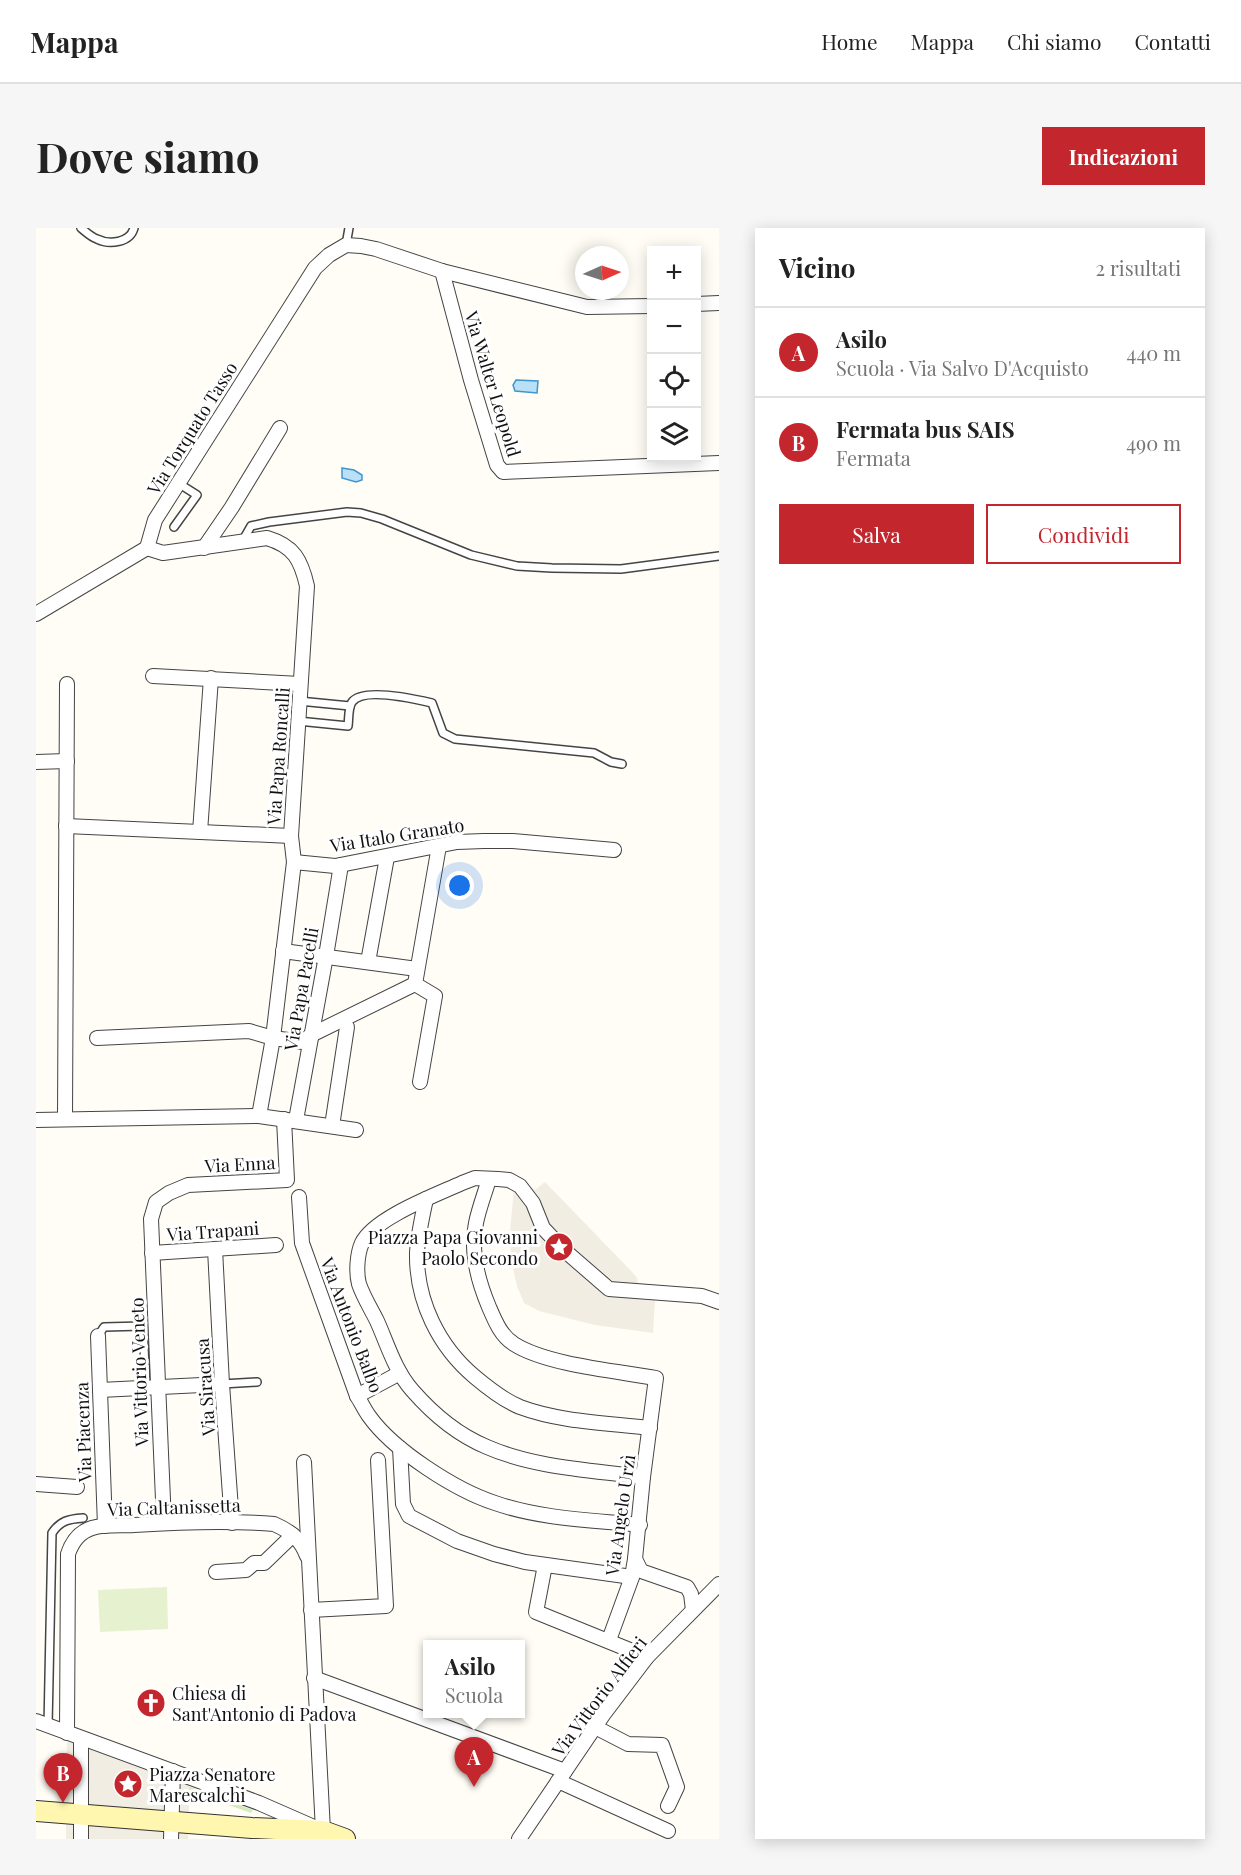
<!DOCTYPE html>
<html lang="it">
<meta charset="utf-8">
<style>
:root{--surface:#fff;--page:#f6f6f6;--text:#222;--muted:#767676;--line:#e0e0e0;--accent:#c4262e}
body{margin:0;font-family:"Playfair Display",serif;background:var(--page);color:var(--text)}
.controls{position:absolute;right:18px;top:18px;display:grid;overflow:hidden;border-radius:0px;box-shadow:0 3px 15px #0003}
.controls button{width:54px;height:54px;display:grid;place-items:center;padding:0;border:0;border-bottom:2px solid var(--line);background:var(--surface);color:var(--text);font:30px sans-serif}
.compass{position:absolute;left:539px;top:18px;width:54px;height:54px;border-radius:50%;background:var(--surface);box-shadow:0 3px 15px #0003;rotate:87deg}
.you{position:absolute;left:424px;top:658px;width:21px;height:21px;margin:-15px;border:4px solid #fff;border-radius:50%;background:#1a73e8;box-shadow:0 0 0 9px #1a73e833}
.badge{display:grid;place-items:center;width:39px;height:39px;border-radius:50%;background:var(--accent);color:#fff;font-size:20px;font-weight:700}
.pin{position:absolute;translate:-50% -50px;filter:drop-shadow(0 2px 3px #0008)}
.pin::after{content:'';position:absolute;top:32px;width:21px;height:18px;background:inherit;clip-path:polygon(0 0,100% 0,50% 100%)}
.popup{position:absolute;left:387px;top:1412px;width:102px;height:78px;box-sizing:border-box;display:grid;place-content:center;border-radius:0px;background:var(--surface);filter:drop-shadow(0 2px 4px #0005);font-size:20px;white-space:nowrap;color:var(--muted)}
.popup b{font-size:22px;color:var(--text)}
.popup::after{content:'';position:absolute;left:50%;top:100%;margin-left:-12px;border:12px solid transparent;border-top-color:var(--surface)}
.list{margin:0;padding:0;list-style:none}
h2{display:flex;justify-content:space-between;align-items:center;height:78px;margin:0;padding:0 24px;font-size:26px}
h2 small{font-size:20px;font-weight:400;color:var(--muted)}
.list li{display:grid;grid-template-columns:39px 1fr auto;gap:18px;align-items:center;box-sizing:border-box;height:90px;padding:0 24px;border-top:2px solid var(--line)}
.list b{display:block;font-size:22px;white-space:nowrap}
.list p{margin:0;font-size:20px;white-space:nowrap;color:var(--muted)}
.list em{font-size:20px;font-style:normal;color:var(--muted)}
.actions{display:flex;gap:12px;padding:18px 24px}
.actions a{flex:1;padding:14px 0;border:2px solid var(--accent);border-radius:0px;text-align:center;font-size:21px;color:var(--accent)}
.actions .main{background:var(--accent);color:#fff}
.icon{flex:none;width:33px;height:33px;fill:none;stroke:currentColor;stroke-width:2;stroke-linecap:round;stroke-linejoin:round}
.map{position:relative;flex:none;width:683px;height:1611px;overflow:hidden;border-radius:0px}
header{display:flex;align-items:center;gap:36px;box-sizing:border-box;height:84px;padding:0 30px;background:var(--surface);border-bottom:2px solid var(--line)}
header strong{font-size:28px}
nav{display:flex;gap:33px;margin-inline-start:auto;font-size:21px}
.intro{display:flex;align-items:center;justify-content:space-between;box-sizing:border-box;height:144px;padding:0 36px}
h1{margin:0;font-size:42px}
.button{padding:15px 27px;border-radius:0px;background:var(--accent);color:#fff;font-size:21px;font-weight:700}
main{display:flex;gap:36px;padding:0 36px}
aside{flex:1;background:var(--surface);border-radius:0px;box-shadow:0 3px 15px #0003}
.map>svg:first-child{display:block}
</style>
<header>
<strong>Mappa</strong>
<nav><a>Home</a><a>Mappa</a><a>Chi siamo</a><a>Contatti</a></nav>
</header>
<div class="intro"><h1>Dove siamo</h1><a class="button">Indicazioni</a></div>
<main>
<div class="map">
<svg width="683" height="1611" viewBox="0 0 683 1611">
<rect width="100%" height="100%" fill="#fffdf5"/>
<polygon fill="#d5ebbd" points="146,1556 217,1582 215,1585 147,1561"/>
<polygon fill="#e6f2cf" points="131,1359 132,1401 64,1404 62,1362"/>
<g fill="#f1ede2">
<polygon points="479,947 487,951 499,962 509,954 596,1044 601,1050 602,1055 620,1057 617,1105 559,1097 503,1083 488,1075 481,1058 475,1032 474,1005"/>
<polygon points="31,1505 154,1549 152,1611 30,1611"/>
</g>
<g fill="#b9e0f7" stroke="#3f96cf" stroke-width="1.5">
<polygon points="480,152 502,153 501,165 479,163 477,157"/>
<polygon points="306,240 318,242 326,247 326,252 320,254 306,250"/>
</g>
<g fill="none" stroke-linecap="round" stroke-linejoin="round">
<g stroke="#444" stroke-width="10">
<g id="lane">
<path d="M45,0C50,4 55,9 61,11C73,17 94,15 98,0"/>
<polyline points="310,17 313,0"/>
<polyline points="138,299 161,267 142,255"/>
<polyline points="207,312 215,298 233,294 311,284 325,285 346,291 435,327 481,338 516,340 585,341 683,328"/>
<polyline points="263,473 314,478"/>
<path d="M262,493L312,498C313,491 312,480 316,474C327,459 379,471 396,475L407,505L419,511L558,525L575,534L586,536"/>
<polyline points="62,1108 68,1099 107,1098 110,1160"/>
<polyline points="186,1156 221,1154"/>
<path d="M12,1498L16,1305C24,1293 32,1291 47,1290"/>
</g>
</g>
<g stroke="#444" stroke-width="16">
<g id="street">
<polyline points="406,43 435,152 461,237 467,244 683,235"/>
<polyline points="660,76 683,75"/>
<path d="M111,320L127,325L231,310C258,318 265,332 271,358L255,608L258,634L237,810L223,888"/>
<polyline points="168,320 196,279 244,200"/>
<polyline points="0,386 111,320 119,292 279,40 293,27 310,17 325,18 340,21 406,43 551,79 616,78"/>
<polyline points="117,448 264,456"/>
<polyline points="0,534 31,533"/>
<polyline points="30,598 255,608"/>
<polyline points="164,604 175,450"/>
<polyline points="258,634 299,638 421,614 448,613 477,613 578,622"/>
<polyline points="247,723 381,741"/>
<polyline points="332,734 351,629"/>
<polyline points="379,756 403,618"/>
<polyline points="379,756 399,768 384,854"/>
<polyline points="61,810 213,803 237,810 267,814 275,807 379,756"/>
<polyline points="29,891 31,456"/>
<polyline points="0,892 223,888 320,902"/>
<polyline points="260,892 290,728 305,637"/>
<polyline points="296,898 311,799"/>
<path d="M453,951C449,965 443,980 440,995C434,1023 442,1053 453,1079C459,1093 465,1108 478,1116C511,1137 581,1143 620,1150L607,1249L599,1331L596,1349L573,1412"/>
<path d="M263,969L266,1015L321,1168C325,1174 328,1181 333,1188C357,1222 419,1262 459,1275C505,1291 556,1292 604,1297"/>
<path d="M390,971C386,989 382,1007 381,1025C380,1073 403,1119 439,1149C452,1160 467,1172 484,1179C524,1194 572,1195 614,1200"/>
<polyline points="179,1021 186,1156 196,1295"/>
<polyline points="116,1025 240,1017"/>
<polyline points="62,1108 69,1298"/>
<polyline points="64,1162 186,1156"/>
<polyline points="321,1168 364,1145"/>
<polyline points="364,1220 367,1276 373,1288 421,1313 458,1326 489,1334 596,1349"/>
<path d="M607,1249C556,1242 499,1240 451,1219C422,1207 396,1185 376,1162C359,1143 351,1115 341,1093C335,1081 327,1068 323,1056C320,1045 321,1026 326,1015C338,990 400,967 426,955L439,950L462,951L473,952L484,958L497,975L507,1000L528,1022L573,1061L666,1068L683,1074"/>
<polyline points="0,1256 41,1259"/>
<polyline points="128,1295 115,991 120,974 133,965 152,957 251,952 248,891"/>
<polyline points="599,1331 605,1343 651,1359 655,1366 657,1382"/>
<polyline points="509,1337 500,1384 611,1429"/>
<polyline points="180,1344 210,1342 218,1335 228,1335 257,1307"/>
<polyline points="275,1382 350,1378 342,1232"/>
<polyline points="278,1450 529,1543"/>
<polyline points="0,1493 223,1575 287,1603 268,1234"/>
<polyline points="559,1499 592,1516 626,1517 641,1559 632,1578"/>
<path d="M31,1505L32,1326C36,1314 43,1304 56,1300C69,1296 85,1298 98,1297C144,1294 192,1292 238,1296C254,1303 265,1311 271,1328"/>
<polyline points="522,1553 632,1603"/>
<polyline points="45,1611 45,1511"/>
<polyline points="135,1611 137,1543"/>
<polyline points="483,1611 567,1487 611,1429 683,1356"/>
</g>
</g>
<g stroke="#333" stroke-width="22">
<polyline id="secondary" points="0,1583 216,1600 287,1603 309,1611"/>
</g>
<use href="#lane" stroke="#fff" stroke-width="7"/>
<use href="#street" stroke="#fff" stroke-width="14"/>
<use href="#secondary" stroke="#fff6b0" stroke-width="20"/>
</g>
<defs>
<g id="sight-disc" transform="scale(1.5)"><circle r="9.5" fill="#c4262e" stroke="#fff"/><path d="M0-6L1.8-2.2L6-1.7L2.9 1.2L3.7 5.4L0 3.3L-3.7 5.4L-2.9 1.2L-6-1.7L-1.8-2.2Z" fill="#fff"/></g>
<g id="church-disc" transform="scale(1.5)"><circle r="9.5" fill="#c4262e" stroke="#fff"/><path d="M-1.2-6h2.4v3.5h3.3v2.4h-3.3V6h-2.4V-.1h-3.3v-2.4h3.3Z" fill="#fff"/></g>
</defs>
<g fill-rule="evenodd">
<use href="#sight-disc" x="523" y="1019"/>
<use href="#church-disc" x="115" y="1475"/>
<use href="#sight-disc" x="92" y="1556"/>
</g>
<g text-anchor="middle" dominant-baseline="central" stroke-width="6" stroke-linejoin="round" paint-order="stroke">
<g font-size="18" fill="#111" stroke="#fff">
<text transform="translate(457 156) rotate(73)">Via Walter Leopold</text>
<text transform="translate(156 200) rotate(-58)">Via Torquato Tasso</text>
<text transform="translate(242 528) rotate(-86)">Via Papa Roncalli</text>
<text transform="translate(361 607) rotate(-9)">Via Italo Granato</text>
<text transform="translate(265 761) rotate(-80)">Via Papa Pacelli</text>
<text transform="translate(204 936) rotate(-3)">Via Enna</text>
<text transform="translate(177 1003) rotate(-4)">Via Trapani</text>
<text transform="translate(316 1097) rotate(69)">Via Antonio Balbo</text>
<text transform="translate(103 1144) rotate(-92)">Via Vittorio Veneto</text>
<text transform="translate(169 1159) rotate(-94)">Via Siracusa</text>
<text transform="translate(47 1204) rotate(-92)">Via Piacenza</text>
<text transform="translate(138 1279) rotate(-2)">Via Caltanissetta</text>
<text transform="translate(584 1287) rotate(-82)">Via Angelo Urzì</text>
<text transform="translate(563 1468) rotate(-53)">Via Vittorio Alfieri</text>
</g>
<g font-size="18" fill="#111" stroke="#fff" text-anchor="start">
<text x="502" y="1009" text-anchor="end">Piazza Papa Giovanni<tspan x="502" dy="21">Paolo Secondo</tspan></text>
<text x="136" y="1465">Chiesa di<tspan x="136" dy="21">Sant'Antonio di Padova</tspan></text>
<text x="113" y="1546">Piazza Senatore<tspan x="113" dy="21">Marescalchi</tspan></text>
</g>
</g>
</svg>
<div class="controls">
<button>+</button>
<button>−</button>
<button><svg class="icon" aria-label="locate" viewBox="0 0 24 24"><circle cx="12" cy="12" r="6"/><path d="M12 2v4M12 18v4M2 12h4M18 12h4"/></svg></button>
<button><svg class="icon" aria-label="layers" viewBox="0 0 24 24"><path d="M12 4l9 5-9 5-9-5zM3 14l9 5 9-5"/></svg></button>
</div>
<svg class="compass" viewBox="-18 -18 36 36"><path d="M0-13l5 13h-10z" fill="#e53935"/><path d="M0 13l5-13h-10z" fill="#767676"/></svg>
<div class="you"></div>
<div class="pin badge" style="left:438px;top:1559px">A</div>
<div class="popup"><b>Asilo</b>Scuola</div>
<div class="pin badge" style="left:27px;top:1575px">B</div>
</div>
<aside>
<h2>Vicino<small>2 risultati</small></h2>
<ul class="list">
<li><span class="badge">A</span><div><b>Asilo</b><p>Scuola · Via Salvo D'Acquisto</p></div><em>440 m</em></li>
<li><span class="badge">B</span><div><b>Fermata bus SAIS</b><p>Fermata</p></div><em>490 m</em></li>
</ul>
<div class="actions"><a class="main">Salva</a><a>Condividi</a></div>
</aside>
</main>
